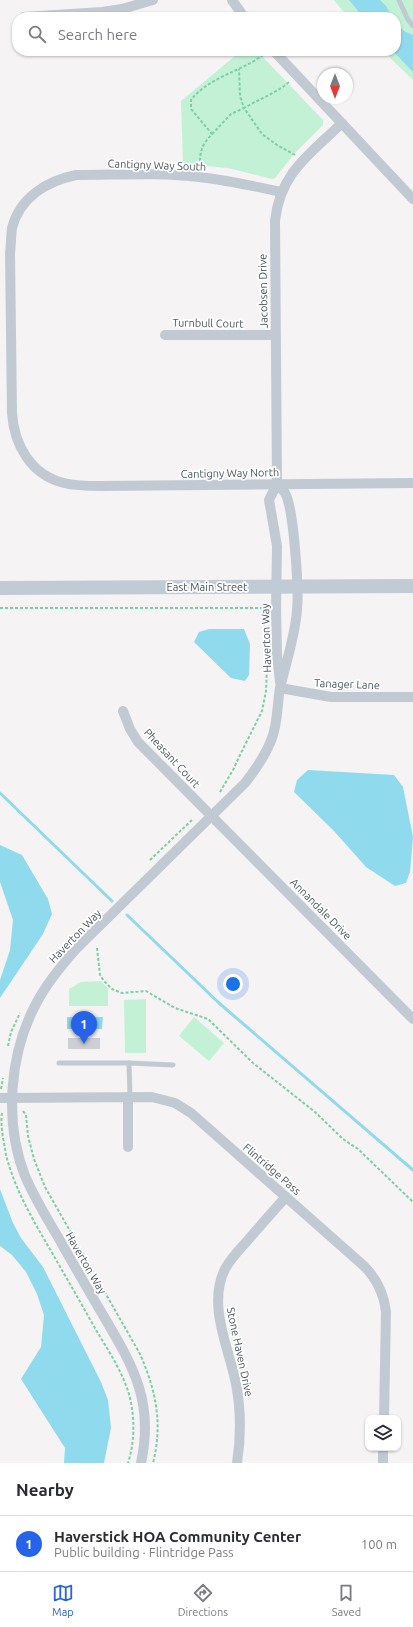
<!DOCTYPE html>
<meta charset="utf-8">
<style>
:root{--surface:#fff;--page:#f7f7f7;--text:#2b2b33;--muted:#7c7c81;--line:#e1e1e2;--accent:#2563eb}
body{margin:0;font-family:Ubuntu,sans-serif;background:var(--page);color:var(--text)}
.controls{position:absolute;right:12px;bottom:12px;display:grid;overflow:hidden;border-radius:8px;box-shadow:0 1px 3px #0004}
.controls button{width:36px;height:36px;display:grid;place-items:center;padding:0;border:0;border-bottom:1px solid var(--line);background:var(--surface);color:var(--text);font:20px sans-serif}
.compass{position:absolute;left:317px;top:68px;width:36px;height:36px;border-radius:50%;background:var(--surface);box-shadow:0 1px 3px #0004;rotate:180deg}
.you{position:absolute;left:233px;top:984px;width:14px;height:14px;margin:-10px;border:3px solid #fff;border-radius:50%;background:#1a73e8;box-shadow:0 0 0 6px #1a73e833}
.badge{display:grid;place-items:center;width:26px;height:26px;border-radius:50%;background:var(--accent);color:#fff;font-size:13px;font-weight:700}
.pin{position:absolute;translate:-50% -33px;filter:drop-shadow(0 1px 2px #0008)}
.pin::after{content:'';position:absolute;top:21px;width:14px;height:12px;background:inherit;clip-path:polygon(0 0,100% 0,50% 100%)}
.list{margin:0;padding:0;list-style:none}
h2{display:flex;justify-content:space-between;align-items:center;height:52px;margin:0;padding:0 16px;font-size:17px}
h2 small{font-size:13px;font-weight:400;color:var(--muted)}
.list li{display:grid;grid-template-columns:26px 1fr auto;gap:12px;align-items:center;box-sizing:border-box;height:56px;padding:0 16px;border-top:1px solid var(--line)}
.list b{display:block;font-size:15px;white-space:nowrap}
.list p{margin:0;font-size:13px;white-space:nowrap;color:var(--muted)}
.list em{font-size:13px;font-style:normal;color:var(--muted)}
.icon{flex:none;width:22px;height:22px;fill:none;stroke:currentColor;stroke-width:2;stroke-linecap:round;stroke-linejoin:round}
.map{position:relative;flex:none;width:413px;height:1463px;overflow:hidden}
.search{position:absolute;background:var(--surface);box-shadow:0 1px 3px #0004;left:12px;right:12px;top:12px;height:44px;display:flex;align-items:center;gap:10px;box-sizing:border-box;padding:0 14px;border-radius:16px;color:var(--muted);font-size:15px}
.sheet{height:108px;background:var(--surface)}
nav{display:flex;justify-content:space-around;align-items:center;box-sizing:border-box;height:56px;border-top:1px solid var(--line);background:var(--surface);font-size:11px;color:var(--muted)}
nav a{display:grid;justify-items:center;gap:2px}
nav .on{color:var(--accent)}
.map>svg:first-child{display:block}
</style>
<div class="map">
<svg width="413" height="1463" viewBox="0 0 413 1463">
<rect width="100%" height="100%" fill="#f5f3f3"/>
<g fill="#c3f1d5">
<polygon points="334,0 413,0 413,80 383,51 396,51 396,17 348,17"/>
<polygon points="241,51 257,51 323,120 323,125 295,153 275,178 272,179 228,168 183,164 181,101"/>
<polygon points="101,981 108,989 108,1006 69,1006 69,989 81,982"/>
<polygon points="146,999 146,1053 125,1053 124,1000"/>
<polygon points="194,1017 224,1043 209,1061 179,1036"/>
</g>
<g fill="#90daee">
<polygon points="349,0 380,0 386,6 392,17 363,17"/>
<polygon points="396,23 404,31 413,35 413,72 393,51 396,51"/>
<polygon points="209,629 244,629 250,644 249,675 245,681 231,678 194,642 199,632"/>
<polygon points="308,770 394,775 403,787 413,837 410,872 406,883 395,886 366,867 334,831 294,792 297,780"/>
<polygon points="0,845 22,855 48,899 52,914 43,934 0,998 0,980 10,950 13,920 0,882"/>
<polygon points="67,1017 103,1017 102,1029 67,1029"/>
<polygon points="0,1189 13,1223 21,1238 43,1267 101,1382 108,1400 111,1428 104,1463 64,1463 65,1448 21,1379 41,1347 44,1315 37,1294 26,1272 12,1255 0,1246"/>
</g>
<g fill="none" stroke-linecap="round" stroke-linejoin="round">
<g stroke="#90daee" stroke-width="3">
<polyline points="0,793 112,901"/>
<polyline points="127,915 219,1003 413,1170"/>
</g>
</g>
<rect fill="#cdcfd5" x="68" y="1038" width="32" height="11"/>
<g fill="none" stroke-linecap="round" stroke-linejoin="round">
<g stroke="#7ad0a6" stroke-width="2" stroke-dasharray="3 2" stroke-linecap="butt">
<path d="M289,82C275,94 259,99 244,108L262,134L277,145L295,155"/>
<polyline points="212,134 231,114 244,108 240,96 239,69"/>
<path d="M200,166C200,151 201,146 212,134L191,109V100C209,77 240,72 263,55"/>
<polyline points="0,608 265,608 265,616"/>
<polyline points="220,792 233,770 241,753 262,711 266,691 267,666"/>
<polyline points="150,860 193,819"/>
<polyline points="74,936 81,929"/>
<polyline points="97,948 100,975 104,981 112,989 122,993 146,991 175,1008 208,1019 253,1063 315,1112 343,1139 358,1149 413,1202"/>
<polyline points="55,956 66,943"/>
<polyline points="8,1046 11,1032 20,1013"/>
<polyline points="1,1089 3,1078"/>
<path d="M23,1111L26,1115L28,1136L34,1159L45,1187L140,1354C156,1391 163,1423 153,1463"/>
<path d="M2,1113C0,1126 4,1142 6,1155C15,1190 33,1220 51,1251C66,1277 81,1303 96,1330C108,1350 122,1371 129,1394C135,1417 135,1441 128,1463"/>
</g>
<g stroke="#c1cad2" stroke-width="5">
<polyline points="399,0 407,18 413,26"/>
<polyline points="59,1063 129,1063 130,1097"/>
<polyline points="129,1063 173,1065"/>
</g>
<g stroke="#c1cad2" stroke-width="10">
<polyline points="232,0 244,17"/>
<polyline points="24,17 102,12 122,9 153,0"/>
<polyline points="274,51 413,199"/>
<path d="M281,192C254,186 226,180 199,177C158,172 117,175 76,175C47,181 20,197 12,228C11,236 11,245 10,253L12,413C14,445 31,475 64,483C76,486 88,486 101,486L413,483"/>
<polyline points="165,335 275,335"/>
<path d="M280,682L277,654L276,608L277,546L269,500L277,484L275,221C280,173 309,155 342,123"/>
<polyline points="280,688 331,697 413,697"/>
<polyline points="123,711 130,729 138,742 413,1019"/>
<polyline points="128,1097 128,1147"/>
<path d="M0,1098L152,1097L175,1103L191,1113L364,1266C377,1279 384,1294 386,1312L384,1418"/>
<path d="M141,1463C155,1399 131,1363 100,1310C86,1286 72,1262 58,1237C46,1217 34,1197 25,1176C4,1122 9,1053 37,1002C47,983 61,966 76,949L245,783C256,769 266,755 272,738C278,722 277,705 280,688C286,662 295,637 297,610C299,591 294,508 285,493C283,490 279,487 277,484"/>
<path d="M237,1463C241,1437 241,1410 236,1384C229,1348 207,1305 225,1269C231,1258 240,1249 248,1240C260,1226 273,1211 286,1197"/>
<polyline points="383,1463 383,1448"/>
</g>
<polyline stroke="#c1cbd6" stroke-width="14" points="0,588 413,586"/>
</g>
<g text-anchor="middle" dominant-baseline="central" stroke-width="3.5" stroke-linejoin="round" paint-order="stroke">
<g font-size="11" fill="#4a5661" stroke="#fff">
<text transform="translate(157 165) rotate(2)">Cantigny Way South</text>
<text transform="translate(263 291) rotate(-91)">Jacobsen Drive</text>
<text transform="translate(208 323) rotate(1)">Turnbull Court</text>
<text transform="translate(230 473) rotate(-1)">Cantigny Way North</text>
<text x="207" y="587">East Main Street</text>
<text transform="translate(266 638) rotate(-92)">Haverton Way</text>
<text transform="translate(347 684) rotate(2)">Tanager Lane</text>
<text transform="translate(172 758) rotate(47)">Pheasant Court</text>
<text transform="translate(321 909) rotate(45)">Annandale Drive</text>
<text transform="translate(75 936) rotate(-46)">Haverton Way</text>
<text transform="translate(272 1169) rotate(41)">Flintridge Pass</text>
<text transform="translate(86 1263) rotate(60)">Haverton Way</text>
<text transform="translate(240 1352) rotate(78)">Stone Haven Drive</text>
</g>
</g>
</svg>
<div class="controls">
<button><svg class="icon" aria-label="layers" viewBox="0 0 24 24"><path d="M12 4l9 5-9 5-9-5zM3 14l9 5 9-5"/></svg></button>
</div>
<svg class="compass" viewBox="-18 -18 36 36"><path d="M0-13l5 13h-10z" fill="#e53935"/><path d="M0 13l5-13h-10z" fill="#7c7c81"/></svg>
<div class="you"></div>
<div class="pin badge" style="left:84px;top:1044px">1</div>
<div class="search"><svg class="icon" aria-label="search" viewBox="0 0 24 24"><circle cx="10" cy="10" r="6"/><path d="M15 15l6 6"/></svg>Search here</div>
</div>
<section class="sheet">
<h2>Nearby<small></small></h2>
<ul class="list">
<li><span class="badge">1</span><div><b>Haverstick HOA Community Center</b><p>Public building · Flintridge Pass</p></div><em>100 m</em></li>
</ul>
</section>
<nav>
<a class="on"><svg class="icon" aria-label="map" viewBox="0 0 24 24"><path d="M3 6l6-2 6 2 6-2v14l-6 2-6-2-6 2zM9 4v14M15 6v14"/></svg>Map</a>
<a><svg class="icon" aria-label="directions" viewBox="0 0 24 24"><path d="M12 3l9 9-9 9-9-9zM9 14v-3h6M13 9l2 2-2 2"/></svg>Directions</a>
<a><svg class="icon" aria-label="saved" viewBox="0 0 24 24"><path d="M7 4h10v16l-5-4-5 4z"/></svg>Saved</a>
</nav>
